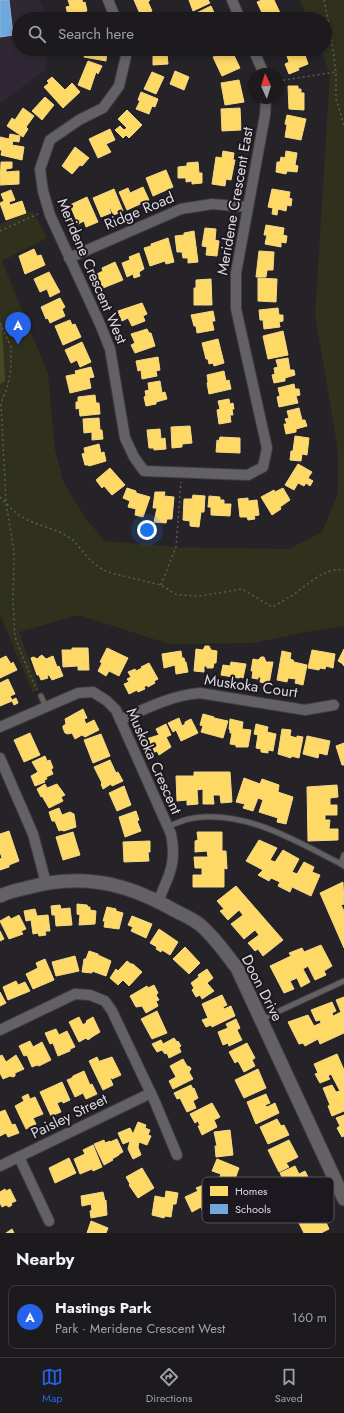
<!DOCTYPE html>
<meta charset="utf-8">
<style>
:root{--surface:#1c1a1d;--page:#252326;--text:#f1f3f6;--muted:#a0a1a4;--line:#3a383b;--accent:#2563eb}
body{margin:0;font-family:Jost,sans-serif;background:var(--page);color:var(--text)}
.compass{position:absolute;left:248px;top:68px;width:36px;height:36px;border-radius:50%;background:var(--surface);box-shadow:0 2px 6px #0003;rotate:356deg}
.you{position:absolute;left:147px;top:530px;width:14px;height:14px;margin:-10px;border:3px solid #fff;border-radius:50%;background:#1a73e8;box-shadow:0 0 0 6px #1a73e833}
.badge{display:grid;place-items:center;width:26px;height:26px;border-radius:50%;background:var(--accent);color:#fff;font-size:13px;font-weight:700}
.pin{position:absolute;translate:-50% -33px;filter:drop-shadow(0 1px 2px #0008)}
.pin::after{content:'';position:absolute;top:21px;width:14px;height:12px;background:inherit;clip-path:polygon(0 0,100% 0,50% 100%)}
.list{margin:0;padding:0;list-style:none}
h2{display:flex;justify-content:space-between;align-items:center;height:52px;margin:0;padding:0 16px;font-size:17px}
h2 small{font-size:13px;font-weight:400;color:var(--muted)}
.list li{display:grid;grid-template-columns:26px 1fr auto;gap:12px;align-items:center;box-sizing:border-box;height:64px;margin:0 8px 8px;padding:0 8px;border:1px solid var(--line);border-radius:8px}
.list b{display:block;font-size:15px;white-space:nowrap}
.list p{margin:0;font-size:13px;white-space:nowrap;color:var(--muted)}
.list em{font-size:13px;font-style:normal;color:var(--muted)}
.icon{flex:none;width:22px;height:22px;fill:none;stroke:currentColor;stroke-width:2;stroke-linecap:round;stroke-linejoin:round}
.map{position:relative;flex:none;width:344px;height:1233px;overflow:hidden}
.search{position:absolute;background:var(--surface);box-shadow:0 2px 6px #0003;left:12px;right:12px;top:12px;height:44px;display:flex;align-items:center;gap:10px;box-sizing:border-box;padding:0 14px;border-radius:22px;color:var(--muted);font-size:15px}
.sheet{height:124px;background:var(--surface)}
nav{display:flex;justify-content:space-around;align-items:center;box-sizing:border-box;height:56px;border-top:1px solid var(--line);background:var(--surface);font-size:11px;color:var(--muted)}
nav a{display:grid;justify-items:center;gap:2px}
nav .on{color:var(--accent)}
.map>svg:first-child{display:block}
</style>
<div class="map">
<svg width="344" height="1233" viewBox="0 0 344 1233">
<rect width="100%" height="100%" fill="#252327"/>
<polygon fill="#2f2834" points="0,0 40,0 48,19 19,19 19,49 47,49 46,70 12,94 2,103 0,103"/>
<polygon fill="#2f311d" points="300,0 344,0 344,626 306,632 254,643 169,644 79,615 19,632 39,688 33,693 0,615 0,224 33,211 47,238 2,261 48,374 55,449 63,481 86,519 105,541 176,547 289,549 322,532 338,493 338,451 315,315 330,73 320,49 325,49 325,19 308,19"/>
<polygon fill="#474924" points="0,321 2,324 5,381 0,384"/>
<g fill="#ffd966" stroke="#f4d98a">
<polygon points="68,0 82,0 83,3 85,2 87,11 68,15 66,7 70,6"/>
<polygon points="134,0 150,0 148,2 152,11 141,16"/>
<polygon points="189,0 208,0 210,3 193,11"/>
<polygon points="262,0 274,0 281,15 273,19 265,19 257,2"/>
<polygon points="211,6 216,17 215,19 192,19 190,16"/>
<polygon points="90,14 91,19 78,19 77,17"/>
<polygon points="86,49 107,49 106,61 84,57"/>
<polygon points="153,49 173,49 173,54 167,54 168,64 153,65"/>
<polygon points="210,49 225,49 213,54"/>
<polygon points="231,49 240,68 222,76 213,57"/>
<polygon points="295,49 303,49 308,64 298,68 299,70 289,74 285,64 289,62 286,53"/>
<polygon points="88,61 102,66 98,74 96,72 90,90 78,85"/>
<polygon points="175,71 189,77 184,90 170,84"/>
<polygon points="152,72 164,77 156,94 144,89"/>
<polygon points="52,77 65,90 72,83 80,92 63,108 44,87 49,83 47,81"/>
<polygon points="239,80 244,102 225,105 221,83"/>
<polygon points="288,86 298,86 298,89 301,89 301,93 304,93 304,110 289,109"/>
<polygon points="141,92 158,99 155,107 152,106 149,114 136,109 140,101 138,100"/>
<polygon points="45,97 54,105 42,120 32,111"/>
<polygon points="23,108 34,116 26,127 28,129 23,137 7,126 12,118 15,120"/>
<polygon points="240,108 241,130 222,131 221,109"/>
<polygon points="127,110 142,125 129,138 126,135 123,138 115,130 120,126 124,130 127,128 118,119"/>
<polygon points="287,115 306,119 301,140 285,137 287,125 285,124"/>
<polygon points="110,129 115,140 106,144 111,152 98,158 89,139"/>
<polygon points="10,134 20,136 19,142 13,141 12,145 24,147 22,160 1,155 2,150 0,150 0,137 9,139"/>
<polygon points="75,147 89,158 82,166 80,165 72,174 62,166"/>
<polygon points="223,151 234,153 233,160 235,160 231,180 226,179 225,186 212,184 216,157 222,158"/>
<polygon points="286,151 297,153 295,165 298,166 297,172 287,171 286,174 276,172 277,162 280,162 281,157 285,158"/>
<polygon points="1,162 12,162 12,168 6,169 6,172 19,171 19,184 0,185"/>
<polygon points="198,162 199,173 202,173 202,183 192,184 192,181 186,182 186,178 178,178 178,167 187,166 187,163"/>
<polygon points="166,170 173,187 153,196 146,178"/>
<polygon points="143,187 149,200 127,210 119,192 128,188 130,193"/>
<polygon points="114,189 123,211 114,215 110,208 109,208 111,213 101,217 93,198"/>
<polygon points="272,189 290,192 289,198 292,199 291,206 287,205 286,211 278,209 277,215 272,214 273,208 268,207"/>
<polygon points="11,190 15,200 9,202 10,205 22,201 26,213 6,220 0,203 4,201 1,194"/>
<polygon points="87,197 98,222 86,227 84,221 78,224 70,205"/>
<polygon points="266,225 284,228 283,235 287,236 286,243 281,242 281,247 265,244 267,235 264,235"/>
<polygon points="205,228 216,229 215,240 219,241 217,256 206,255 207,247 202,246"/>
<polygon points="194,231 198,262 188,263 188,258 183,258 182,252 177,252 175,236 184,235 184,233"/>
<polygon points="168,238 174,262 166,264 165,261 150,266 144,248 151,246 151,244"/>
<polygon points="34,249 37,256 41,255 45,265 25,274 19,256"/>
<polygon points="259,251 274,252 273,270 267,270 266,277 256,277"/>
<polygon points="139,253 144,269 139,272 140,276 134,278 133,274 127,277 122,263 130,260 129,257"/>
<polygon points="115,262 123,280 103,288 97,274 103,271 102,268"/>
<polygon points="49,272 60,292 50,297 47,289 40,292 34,279"/>
<polygon points="258,278 277,279 276,302 258,301"/>
<polygon points="211,279 212,305 194,305 194,288 196,288 196,280"/>
<polygon points="60,298 65,307 62,309 65,316 50,323 48,318 46,319 41,307"/>
<polygon points="142,303 147,314 143,316 145,321 132,326 128,318 122,321 118,311"/>
<polygon points="278,308 279,315 283,315 283,321 279,322 280,327 264,329 263,320 260,320 259,310"/>
<polygon points="213,311 215,321 212,321 214,330 197,333 196,326 194,326 191,315"/>
<polygon points="70,320 72,325 75,324 81,337 63,345 55,326"/>
<polygon points="147,329 149,333 151,333 155,346 135,353 131,345 135,343 131,334"/>
<polygon points="283,331 288,355 268,359 263,336"/>
<polygon points="218,339 224,363 214,366 213,363 209,364 208,359 206,359 202,343"/>
<polygon points="82,342 91,362 80,367 77,360 71,363 65,350"/>
<polygon points="158,357 160,370 156,371 157,376 142,379 141,370 138,371 136,361"/>
<polygon points="288,358 290,370 294,370 295,375 285,378 285,381 274,383 272,375 275,374 274,368 278,367 276,360"/>
<polygon points="91,367 94,377 89,378 91,388 70,393 66,376 76,374 75,371"/>
<polygon points="224,371 226,381 229,380 231,389 209,394 207,383 208,382 207,375"/>
<polygon points="160,381 162,393 165,392 167,399 156,402 156,404 146,406 144,397 146,396 145,391 149,390 148,383"/>
<polygon points="294,384 295,389 299,389 300,395 296,396 298,403 279,407 277,397 280,396 278,388"/>
<polygon points="95,395 96,403 99,403 100,414 80,416 79,408 76,409 76,402 78,402 78,397"/>
<polygon points="229,399 230,404 233,403 234,409 232,409 233,415 230,415 231,422 219,424 217,410 220,409 218,401"/>
<polygon points="299,408 302,420 305,420 307,426 296,429 296,432 286,434 284,424 287,424 285,419 289,418 287,411"/>
<polygon points="99,418 100,430 102,430 103,439 92,440 92,432 84,433 83,419"/>
<polygon points="190,426 192,443 182,444 182,447 172,448 171,427"/>
<polygon points="160,429 161,439 165,438 166,449 154,450 154,448 149,448 147,430"/>
<polygon points="295,436 309,438 307,455 302,454 301,461 290,460 291,451 293,451"/>
<polygon points="220,437 240,438 240,453 216,452 217,440 219,441"/>
<polygon points="99,444 101,453 104,452 106,461 89,466 88,465 85,465 82,454 85,453 84,448"/>
<polygon points="298,464 312,472 308,478 313,481 310,486 306,483 304,486 298,483 294,490 285,485"/>
<polygon points="110,468 125,485 112,495 104,486 102,488 96,480"/>
<polygon points="127,488 136,491 136,493 150,497 143,517 135,515 136,509 128,507 130,501 123,498"/>
<polygon points="283,488 290,500 280,507 281,509 272,515 261,497 274,490 275,492"/>
<polygon points="155,492 165,492 164,496 174,497 172,519 167,519 166,523 154,522 157,508 153,508"/>
<polygon points="193,495 205,496 204,512 201,512 199,527 190,526 190,521 183,520 184,499 192,499"/>
<polygon points="209,496 220,497 220,500 224,500 224,504 231,504 230,516 211,515 211,507 208,507"/>
<polygon points="248,498 248,501 257,500 259,515 254,516 255,519 248,520 247,517 240,517 238,499"/>
<polygon points="205,646 209,646 211,650 217,651 216,663 214,663 213,668 207,668 207,666 204,666 204,672 194,671 196,649 203,650"/>
<polygon points="72,648 88,648 89,670 78,670 78,666 63,667 62,650 72,650"/>
<polygon points="107,648 128,658 119,676 109,671 106,676 98,671 102,663 100,662"/>
<polygon points="344,649 344,666 343,665 343,664 338,661"/>
<polygon points="312,650 335,654 333,668 326,666 325,669 320,668 319,670 308,668"/>
<polygon points="181,651 182,658 184,658 185,662 186,662 188,672 176,674 175,665 164,668 162,654"/>
<polygon points="282,651 291,653 290,659 293,660 294,662 307,665 303,685 295,683 296,679 288,678 287,682 277,680"/>
<polygon points="42,655 46,659 53,656 57,667 59,666 63,676 52,680 49,675 47,676 48,678 41,680 39,675 37,675 31,658 33,657 38,659 39,657"/>
<polygon points="6,656 11,664 13,662 17,670 0,678 0,659"/>
<polygon points="261,657 264,657 266,662 273,662 269,684 260,682 261,677 258,677 258,679 252,678 253,671 251,671 253,659 258,660"/>
<polygon points="231,662 246,664 243,678 240,677 239,678 221,675 223,665 230,666"/>
<polygon points="149,663 158,679 154,681 155,683 148,687 147,685 144,687 145,689 138,692 137,690 129,694 124,684 129,682 127,679 131,677 128,672 135,669 136,671 142,668 141,667"/>
<polygon points="8,679 15,694 10,696 12,700 16,698 18,703 14,705 12,701 0,706 0,683"/>
<polygon points="83,709 87,718 84,719 86,724 94,720 99,730 85,737 82,735 75,739 72,733 68,734 65,733 63,728 63,726 66,724 65,719"/>
<polygon points="203,714 214,717 214,718 228,721 223,738 201,732 203,726 200,725"/>
<polygon points="179,718 182,726 185,724 185,722 191,719 198,733 181,741 176,730 173,732 168,723"/>
<polygon points="230,719 243,722 242,729 251,730 248,747 236,747 236,745 230,744 232,733 230,733 230,730 229,729"/>
<polygon points="166,724 171,735 166,737 171,747 159,755 157,751 153,753 146,739 159,735 156,729"/>
<polygon points="256,724 268,727 267,732 276,734 273,751 268,750 268,753 261,752 261,749 256,748 258,735 254,734"/>
<polygon points="282,729 291,730 290,736 297,738 297,736 303,737 299,758 291,756 291,758 278,754"/>
<polygon points="30,733 40,755 24,762 14,740"/>
<polygon points="101,734 110,756 93,763 84,740"/>
<polygon points="307,736 330,741 327,755 319,753 318,758 303,754"/>
<polygon points="344,743 344,765 342,765 336,746"/>
<polygon points="45,756 47,761 50,760 53,768 51,769 53,774 46,777 47,779 44,780 45,782 35,786 31,776 38,772 32,762"/>
<polygon points="110,760 116,773 118,772 123,781 112,786 111,784 103,789 101,784 102,783 94,767"/>
<polygon points="194,772 230,772 232,802 221,803 220,795 213,795 214,804 203,804 203,789 197,790 198,804 187,805 187,800 177,801 176,776 194,776"/>
<polygon points="244,778 260,784 262,779 279,785 278,792 293,797 286,824 277,822 278,818 259,812 263,800 258,798 253,811 243,808 245,804 236,802"/>
<polygon points="45,784 47,788 57,784 65,795 61,797 63,801 49,808 42,796 41,797 37,789"/>
<polygon points="337,785 338,797 330,798 330,805 337,805 337,815 325,815 325,820 330,820 329,829 338,829 338,840 308,841 307,787"/>
<polygon points="124,786 131,805 117,811 109,793"/>
<polygon points="59,808 62,815 70,812 74,814 76,827 64,831 61,830 59,831 55,821 52,821 49,812"/>
<polygon points="136,811 139,820 137,821 141,831 125,837 119,817"/>
<polygon points="9,831 19,861 9,865 9,867 0,870 0,859 2,858 0,852 0,834"/>
<polygon points="73,832 80,855 63,860 56,837"/>
<polygon points="197,832 222,832 222,851 226,851 227,869 224,868 224,887 193,887 193,875 202,875 202,868 195,868 194,857 208,857 207,851 195,852 195,841 198,840"/>
<polygon points="259,840 277,848 270,860 275,862 283,850 299,859 292,872 297,874 304,862 314,867 312,872 320,875 311,896 292,887 290,892 278,886 280,882 271,878 269,881 258,875 263,870 246,861"/>
<polygon points="150,841 150,852 148,852 149,861 124,862 123,842"/>
<polygon points="343,882 344,904 341,905 344,911 344,948 320,893"/>
<polygon points="236,886 283,940 263,956 258,949 255,951 248,943 259,935 255,930 244,939 231,924 243,915 239,910 228,920 220,911 224,909 217,901"/>
<polygon points="77,904 87,905 88,907 90,907 90,910 96,911 95,924 79,925 80,915 77,914"/>
<polygon points="60,905 61,909 70,908 72,925 56,926 55,915 52,915 51,906"/>
<polygon points="107,907 116,909 116,911 123,913 119,929 104,927 105,921 103,921"/>
<polygon points="35,909 37,916 48,915 50,931 45,931 46,935 39,936 38,933 33,934 31,920 26,921 24,911"/>
<polygon points="19,915 26,929 21,931 23,934 9,939 0,921 9,916 11,919"/>
<polygon points="132,916 152,924 146,938 131,931 133,927 128,925"/>
<polygon points="159,929 178,942 170,955 162,950 161,952 156,949 157,947 150,943"/>
<polygon points="0,931 4,939 0,941"/>
<polygon points="321,945 332,966 324,971 326,975 315,980 308,966 303,969 310,982 301,987 297,978 290,981 294,989 284,993 270,966 291,956 289,953 302,948 304,952"/>
<polygon points="185,947 200,963 189,974 173,959"/>
<polygon points="89,951 98,954 98,955 111,961 106,976 92,971 92,973 82,972 84,959 86,959"/>
<polygon points="75,956 79,971 56,976 52,962"/>
<polygon points="45,959 54,980 33,989 26,974 38,968 36,963"/>
<polygon points="127,961 131,964 133,964 142,972 129,986 123,980 118,985 110,978 116,969 118,971"/>
<polygon points="207,969 213,978 207,983 214,991 202,999 200,995 196,997 192,990 194,988 191,983 199,977 198,975"/>
<polygon points="16,981 18,985 25,982 30,991 8,1000 3,987"/>
<polygon points="154,985 158,993 156,995 159,1000 156,1001 158,1006 146,1013 142,1006 136,1007 130,996 147,986 148,988"/>
<polygon points="0,992 6,1003 0,1006"/>
<polygon points="222,995 227,1005 223,1007 224,1009 231,1006 235,1016 212,1027 211,1025 206,1027 202,1020 208,1018 202,1004"/>
<polygon points="344,997 344,1033 320,1044 318,1039 305,1046 303,1043 299,1044 288,1022 308,1015 314,1026 321,1023 320,1020 316,1021 311,1010 332,1002 336,1011 332,1013 333,1016 341,1012 336,1000"/>
<polygon points="157,1011 167,1033 152,1039 141,1019"/>
<polygon points="79,1017 83,1025 87,1022 86,1021 93,1017 100,1032 92,1037 88,1040 86,1038 79,1042 69,1022"/>
<polygon points="236,1019 240,1028 237,1030 242,1040 229,1046 228,1043 223,1045 218,1032 228,1028 226,1024"/>
<polygon points="56,1029 59,1035 67,1031 75,1047 70,1049 70,1051 58,1056 53,1043 50,1044 45,1033"/>
<polygon points="174,1038 177,1042 178,1041 181,1046 179,1047 181,1052 169,1058 167,1053 165,1054 162,1050 157,1052 152,1044 161,1040 163,1044"/>
<polygon points="30,1041 33,1047 42,1042 51,1060 39,1066 37,1065 32,1067 27,1055 24,1056 19,1046"/>
<polygon points="247,1043 255,1058 252,1060 255,1066 244,1072 238,1061 235,1063 229,1052"/>
<polygon points="337,1054 344,1070 344,1111 332,1116 328,1106 330,1105 323,1088 332,1085 336,1092 340,1091 331,1074 328,1076 330,1079 320,1083 315,1074 318,1073 314,1064"/>
<polygon points="2,1055 6,1062 16,1055 24,1069 15,1073 15,1076 13,1077 10,1076 3,1079 0,1073 0,1056"/>
<polygon points="97,1057 100,1063 100,1061 112,1057 121,1075 112,1079 111,1077 110,1078 113,1085 103,1090 89,1061"/>
<polygon points="183,1059 187,1066 190,1067 191,1069 189,1072 193,1079 173,1089 169,1081 176,1077 170,1066"/>
<polygon points="258,1069 266,1088 244,1098 235,1080"/>
<polygon points="84,1071 90,1085 92,1084 97,1094 86,1099 83,1093 75,1097 67,1080 72,1078 73,1076"/>
<polygon points="62,1082 70,1100 63,1103 62,1101 57,1103 61,1112 51,1116 40,1092"/>
<polygon points="191,1085 193,1089 194,1088 198,1098 193,1101 196,1108 187,1112 180,1098 177,1099 174,1093"/>
<polygon points="28,1094 30,1099 35,1097 43,1114 33,1118 36,1124 26,1129 15,1106 24,1101 22,1097"/>
<polygon points="266,1094 270,1103 265,1105 267,1107 275,1103 279,1113 256,1124 247,1102"/>
<polygon points="212,1103 220,1117 214,1120 217,1127 202,1135 198,1126 200,1126 198,1121 195,1123 190,1114"/>
<polygon points="5,1110 12,1125 15,1124 19,1133 8,1137 6,1133 0,1136 0,1112"/>
<polygon points="344,1115 344,1136 342,1137 337,1128 340,1126 336,1118"/>
<polygon points="277,1119 281,1126 284,1125 289,1135 268,1144 260,1127"/>
<polygon points="138,1122 146,1125 145,1128 150,1130 148,1135 151,1136 147,1145 139,1142 138,1147 141,1155 133,1159 128,1149 130,1141 123,1144 118,1133 130,1128 133,1134"/>
<polygon points="230,1130 233,1155 216,1157 215,1146 217,1146 214,1132"/>
<polygon points="117,1139 123,1152 119,1154 119,1155 112,1159 113,1160 104,1165 94,1144 104,1140 105,1143 110,1141 110,1142"/>
<polygon points="289,1140 298,1157 286,1163 289,1167 279,1172 268,1150"/>
<polygon points="93,1145 102,1167 93,1171 92,1169 80,1174 74,1159 85,1154 83,1150"/>
<polygon points="69,1158 76,1173 55,1183 49,1168"/>
<polygon points="217,1159 239,1168 235,1179 237,1180 231,1194 215,1188 221,1174 212,1171"/>
<polygon points="295,1166 299,1174 305,1171 311,1183 290,1194 280,1173"/>
<polygon points="142,1168 154,1188 138,1198 129,1185 130,1184 126,1177"/>
<polygon points="206,1184 215,1201 202,1210 201,1207 192,1212 185,1197 198,1191 196,1188"/>
<polygon points="5,1189 6,1191 10,1189 16,1201 11,1203 12,1205 9,1207 6,1205 2,1207 0,1203 0,1192"/>
<polygon points="166,1191 178,1193 176,1204 173,1204 171,1217 165,1216 164,1218 152,1215 155,1196 165,1198"/>
<polygon points="103,1192 105,1201 106,1200 107,1215 91,1218 90,1211 92,1210 91,1204 82,1206 81,1196"/>
<polygon points="316,1213 321,1223 325,1220 329,1229 321,1233 304,1233 298,1221"/>
<polygon points="91,1221 108,1228 106,1233 87,1233"/>
<polygon points="12,1229 14,1233 6,1233"/>
</g>
<polygon fill="#6fa8dc" stroke="#90b7dd" points="0,0 9,0 13,35 0,37"/>
<g fill="none" stroke-linecap="round" stroke-linejoin="round">
<g stroke="#3f3e41" stroke-width="7">
<g id="service">
<polyline points="41,696 46,707"/>
<path d="M167,827C179,822 190,817 203,817C252,814 298,842 341,864L344,866"/>
<polyline points="341,864 344,855"/>
<polyline points="262,1019 344,981"/>
</g>
</g>
<g stroke="#3f3e41" stroke-width="12">
<g id="minor">
<polyline points="108,0 116,19"/>
<polyline points="232,0 240,19"/>
<polyline points="125,49 126,56 119,86 103,108 79,120 50,140 40,169 43,191 50,215 100,324 110,349 125,438 134,457 144,471 248,475 263,467 267,448 236,309 236,273 265,115 266,98"/>
<polyline points="253,49 264,74"/>
<polyline points="69,258 181,209 212,204 248,207"/>
<path d="M120,720C145,709 172,695 200,693L305,710L334,705"/>
<path d="M0,727L78,693L93,692L107,701L116,710L171,834C177,863 169,876 158,901"/>
<polyline points="0,758 33,834 46,883"/>
<polyline points="0,1030 75,994 90,995 105,1001 112,1011 155,1102 177,1155"/>
<polyline points="19,1157 49,1221"/>
<polyline points="0,1166 151,1093"/>
</g>
</g>
<g stroke="#3f3e41" stroke-width="15">
<path id="tertiary" d="M0,896C8,892 17,890 26,888C81,873 124,882 172,909C181,914 191,918 199,924C214,936 225,953 237,968L344,1199"/>
</g>
<g stroke="#5b5a5d" stroke-width="1.5" stroke-dasharray="2 3" stroke-linecap="butt">
<polyline points="324,0 330,29 336,72 336,99 344,125"/>
<polyline points="278,81 336,72"/>
<polyline points="0,231 38,214"/>
<polyline points="0,323 11,347 11,370 7,388 1,403 6,503 14,551 13,601 15,637 30,675 37,690"/>
<path d="M0,497L16,513L27,520L62,533L73,540L91,561L103,570L115,574L161,585L177,595L200,596L242,589L272,607C278,604 285,600 291,596C307,586 324,567 344,570"/>
<polyline points="161,585 176,547 181,482"/>
</g>
<use href="#service" stroke="#636164" stroke-width="5"/>
<use href="#minor" stroke="#636164" stroke-width="10"/>
<use href="#tertiary" stroke="#636164" stroke-width="13"/>
</g>
<g text-anchor="middle" dominant-baseline="central" stroke-width="4" stroke-linejoin="round" paint-order="stroke">
<g font-size="15" fill="#dcd9df" stroke="#1c181f">
<text transform="translate(235 201) rotate(-80)">Meridene Crescent East</text>
<text transform="translate(139 211) rotate(-23)">Ridge Road</text>
<text transform="translate(92 271) rotate(67)">Meridene Crescent West</text>
<text transform="translate(251 686) rotate(8)">Muskoka Court</text>
<text transform="translate(154 761) rotate(66)">Muskoka Crescent</text>
<text transform="translate(262 988) rotate(63)">Doon Drive</text>
<text transform="translate(69 1116) rotate(-26)">Paisley Street</text>
</g>
</g>
<rect x="202" y="1177" width="132" height="46" rx="6" fill="#1c181f" stroke="#565259" stroke-width="1"/>
<rect x="210" y="1186" width="18" height="10" fill="#ffd966"/>
<rect x="210" y="1204" width="18" height="10" fill="#6fa8dc"/>
<g font-size="11" fill="#dcd9df">
<text x="235" y="1195">Homes</text>
<text x="235" y="1213">Schools</text>
</g>
</svg>
<svg class="compass" viewBox="-18 -18 36 36"><path d="M0-13l5 13h-10z" fill="#e53935"/><path d="M0 13l5-13h-10z" fill="#a0a1a4"/></svg>
<div class="you"></div>
<div class="pin badge" style="left:18px;top:345px">A</div>
<div class="search"><svg class="icon" aria-label="search" viewBox="0 0 24 24"><circle cx="10" cy="10" r="6"/><path d="M15 15l6 6"/></svg>Search here</div>
</div>
<section class="sheet">
<h2>Nearby<small></small></h2>
<ul class="list">
<li><span class="badge">A</span><div><b>Hastings Park</b><p>Park · Meridene Crescent West</p></div><em>160 m</em></li>
</ul>
</section>
<nav>
<a class="on"><svg class="icon" aria-label="map" viewBox="0 0 24 24"><path d="M3 6l6-2 6 2 6-2v14l-6 2-6-2-6 2zM9 4v14M15 6v14"/></svg>Map</a>
<a><svg class="icon" aria-label="directions" viewBox="0 0 24 24"><path d="M12 3l9 9-9 9-9-9zM9 14v-3h6M13 9l2 2-2 2"/></svg>Directions</a>
<a><svg class="icon" aria-label="saved" viewBox="0 0 24 24"><path d="M7 4h10v16l-5-4-5 4z"/></svg>Saved</a>
</nav>
